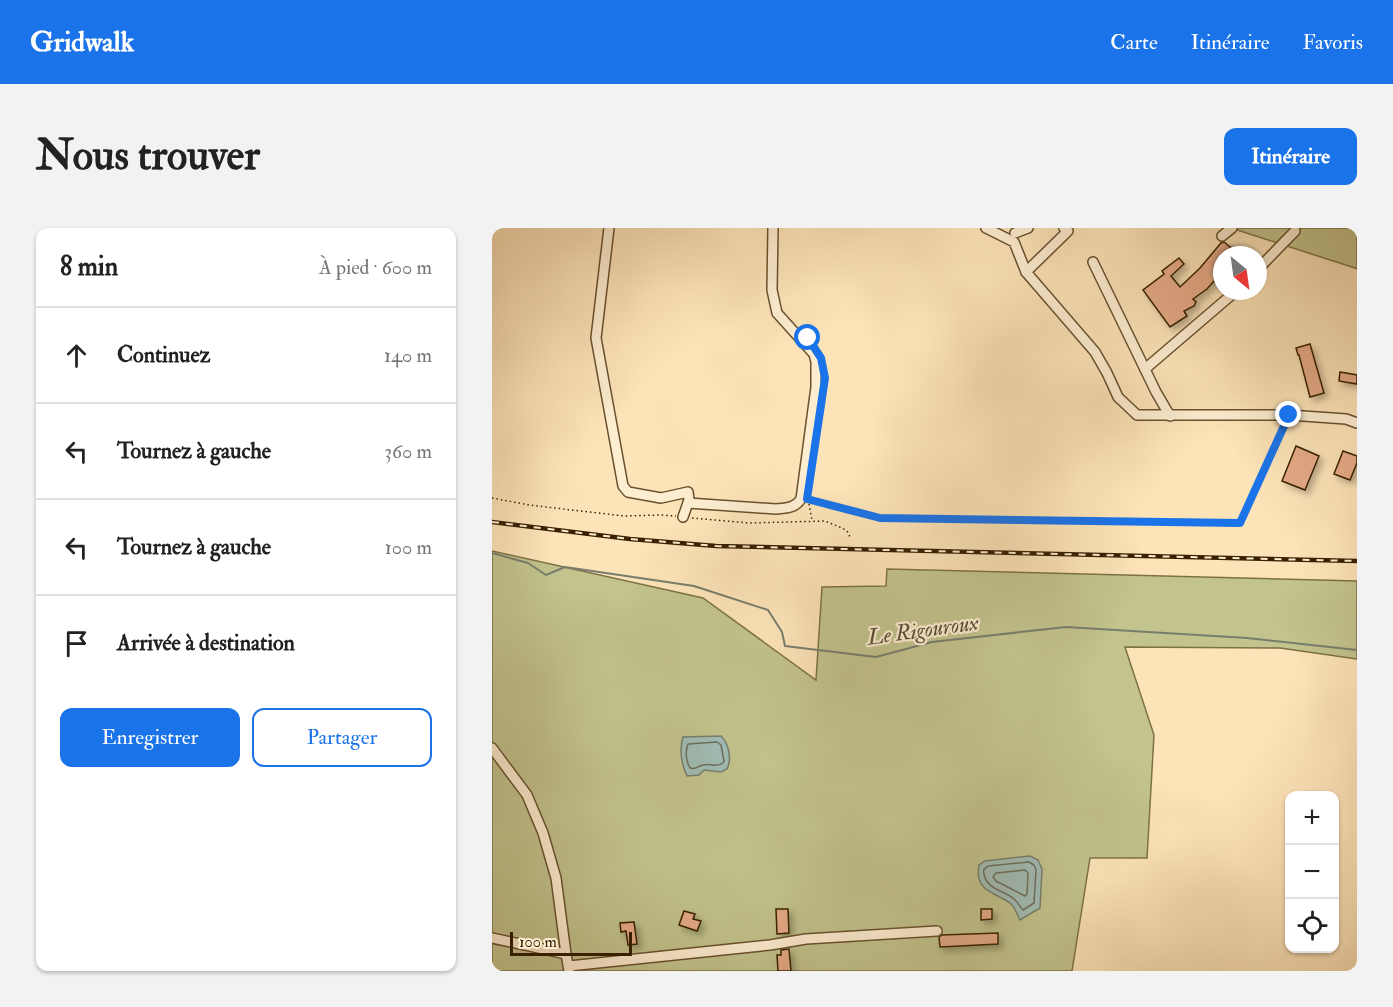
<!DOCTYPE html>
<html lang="fr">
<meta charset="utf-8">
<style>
:root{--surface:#fff;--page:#f2f2f2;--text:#222;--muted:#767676;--line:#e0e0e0;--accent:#1a73e8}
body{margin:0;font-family:"IM FELL Double Pica",serif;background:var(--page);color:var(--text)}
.controls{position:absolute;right:18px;bottom:18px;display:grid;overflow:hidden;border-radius:12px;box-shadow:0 2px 4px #0004}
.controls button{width:54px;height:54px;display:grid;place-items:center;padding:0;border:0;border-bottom:2px solid var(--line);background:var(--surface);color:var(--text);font:30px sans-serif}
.compass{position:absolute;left:721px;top:18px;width:54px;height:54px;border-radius:50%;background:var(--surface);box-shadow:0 2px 4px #0004;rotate:151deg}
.scale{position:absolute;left:18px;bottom:15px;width:122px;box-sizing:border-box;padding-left:6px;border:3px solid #382000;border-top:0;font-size:16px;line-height:21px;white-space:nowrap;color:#382000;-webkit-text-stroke:4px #fdedd1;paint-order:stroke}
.stop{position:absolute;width:18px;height:18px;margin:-14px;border:4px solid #1a73e8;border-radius:50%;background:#fff}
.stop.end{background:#1a73e8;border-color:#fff;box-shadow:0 2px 6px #0008}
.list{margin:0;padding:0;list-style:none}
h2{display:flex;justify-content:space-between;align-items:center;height:78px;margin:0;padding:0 24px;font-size:26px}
h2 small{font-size:20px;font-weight:400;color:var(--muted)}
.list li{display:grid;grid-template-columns:39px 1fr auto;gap:18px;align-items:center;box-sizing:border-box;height:96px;padding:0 24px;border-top:2px solid var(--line)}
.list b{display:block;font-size:22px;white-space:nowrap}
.list em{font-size:20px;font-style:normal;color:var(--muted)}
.actions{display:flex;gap:12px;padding:18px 24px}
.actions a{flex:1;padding:14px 0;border:2px solid var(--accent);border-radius:12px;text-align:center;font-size:21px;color:var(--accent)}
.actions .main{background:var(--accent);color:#fff}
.icon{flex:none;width:33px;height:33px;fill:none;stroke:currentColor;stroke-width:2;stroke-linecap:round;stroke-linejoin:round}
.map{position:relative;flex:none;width:865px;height:743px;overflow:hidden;border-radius:12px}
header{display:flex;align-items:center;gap:36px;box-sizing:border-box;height:84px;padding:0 30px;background:var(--accent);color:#fff}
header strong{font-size:28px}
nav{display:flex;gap:33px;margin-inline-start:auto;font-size:21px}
.intro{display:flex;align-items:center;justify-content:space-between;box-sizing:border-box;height:144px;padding:0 36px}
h1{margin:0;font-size:42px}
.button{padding:15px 27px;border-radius:12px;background:var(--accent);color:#fff;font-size:21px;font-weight:700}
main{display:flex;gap:36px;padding:0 36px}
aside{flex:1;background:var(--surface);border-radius:12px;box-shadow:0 2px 4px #0004}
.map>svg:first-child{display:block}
</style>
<header>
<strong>Gridwalk</strong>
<nav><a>Carte</a><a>Itinéraire</a><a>Favoris</a></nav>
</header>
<div class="intro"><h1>Nous trouver</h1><a class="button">Itinéraire</a></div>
<main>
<aside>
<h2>8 min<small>À pied · 600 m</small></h2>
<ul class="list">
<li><svg class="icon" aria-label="ahead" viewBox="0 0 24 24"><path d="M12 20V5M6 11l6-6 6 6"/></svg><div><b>Continuez</b></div><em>140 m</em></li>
<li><svg class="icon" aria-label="left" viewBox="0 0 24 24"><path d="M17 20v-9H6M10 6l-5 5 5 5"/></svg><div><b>Tournez à gauche</b></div><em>360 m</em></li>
<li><svg class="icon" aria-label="left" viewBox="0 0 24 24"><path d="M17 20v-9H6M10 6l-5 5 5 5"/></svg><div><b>Tournez à gauche</b></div><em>100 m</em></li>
<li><svg class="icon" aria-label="arrive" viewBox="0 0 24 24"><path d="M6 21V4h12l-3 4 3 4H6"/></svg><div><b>Arrivée à destination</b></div></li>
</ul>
<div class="actions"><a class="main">Enregistrer</a><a>Partager</a></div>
</aside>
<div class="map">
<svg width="865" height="743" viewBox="0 0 865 743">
<defs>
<filter id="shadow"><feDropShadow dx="4" dy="4" stdDeviation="3" flood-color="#0004"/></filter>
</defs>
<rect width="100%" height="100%" fill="#fce3b8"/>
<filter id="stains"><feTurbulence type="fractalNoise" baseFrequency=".00333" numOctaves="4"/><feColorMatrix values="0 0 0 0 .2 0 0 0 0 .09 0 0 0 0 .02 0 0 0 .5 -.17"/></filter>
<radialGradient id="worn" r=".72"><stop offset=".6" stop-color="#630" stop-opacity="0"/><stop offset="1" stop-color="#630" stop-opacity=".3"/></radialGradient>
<g fill="#c2c38d" stroke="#7d7246" stroke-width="1.5">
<polygon points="739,0 865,0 865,41 863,40"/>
<polygon points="0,323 211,370 324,452 330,359 394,358 395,341 865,353 865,431 788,420 633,419 662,507 655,630 598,630 580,743 0,743"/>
</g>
<g fill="#a1bdb6" stroke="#777e6d" stroke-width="1.5">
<path d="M229,508C237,516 240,531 235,541L229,544L212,542L207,547L195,548C189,535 187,523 191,509Z"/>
<path d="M538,628L546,632L550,641L548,680L528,692C525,686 523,679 518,675C503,664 482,664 487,637L493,633Z"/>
</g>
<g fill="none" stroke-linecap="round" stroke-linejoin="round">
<g stroke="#6c6e5b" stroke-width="1.5">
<path d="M225,514L229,517L232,533L231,535C224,540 219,535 211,537C204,538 206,542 198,540C194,533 193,523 196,516Z"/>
<path d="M537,634L542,637L544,642L542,675L531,682C528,679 526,674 522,671C512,662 495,662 492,646C491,640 492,642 496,638Z"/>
<polygon points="533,642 536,645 535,666 533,668 504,653 501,649 504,645"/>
</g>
<polyline stroke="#777e6d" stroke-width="2" points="0,325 36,335 54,347 73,339 202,358 276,382 290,404 293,418 384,429 440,414 574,399 755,410 865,422"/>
</g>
<g fill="#e4aa87" stroke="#382000" stroke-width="1.5" filter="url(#shadow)">
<polygon points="732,14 748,27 730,27 730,54 727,57 722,53 715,61 701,71 704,74 702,78 692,83 695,88 678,99 651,62 672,46 670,43 687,30 692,36 679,48 688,59 708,40 729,15"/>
<polygon points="818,116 832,165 818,169 807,127 806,127 804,120"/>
<polygon points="848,144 865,147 865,156 847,153"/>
<polygon points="804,218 827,228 813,262 790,253"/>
<polygon points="851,223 865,228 865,235 858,252 842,246"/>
<polygon points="284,681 296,681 297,705 285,706"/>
<polygon points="489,681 500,681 500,691 489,692"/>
<polygon points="192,683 203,686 201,691 209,693 205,703 187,697"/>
<polygon points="142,694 145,716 136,717 134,703 129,704 128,695"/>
<polygon points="506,705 506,716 448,719 447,709 450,707"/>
<polygon points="297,721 299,743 286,743 285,727 289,727 289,722"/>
</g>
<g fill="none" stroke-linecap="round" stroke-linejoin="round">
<g stroke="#69512e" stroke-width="12">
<g id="minor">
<polyline points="117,0 104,110 131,258 136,264 169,270 196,264 197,272 191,289"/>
<polyline points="494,0 522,14 534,44 603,124 615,145 626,169 645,187 797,187 854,191 865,195"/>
<polyline points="523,5 536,0"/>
<polyline points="730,8 740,0"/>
<polyline points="601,34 664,164 678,188"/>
<polyline points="766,41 803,3"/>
<polyline points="534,44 576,3 572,0"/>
<polyline points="653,141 744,63"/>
<path d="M196,275L284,281C295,280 303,280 309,271L324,159V134L322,126L285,85L280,62L281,0"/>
<polyline points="0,520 35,567 51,605 64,650 74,726 77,743"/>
<polyline points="0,710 74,726"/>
<polyline points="77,738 278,717 314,711 445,703"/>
</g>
</g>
<g stroke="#382000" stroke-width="1.5" stroke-dasharray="1.5 3" stroke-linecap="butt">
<polyline points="0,270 37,277 132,288 168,287 184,288"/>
<polyline points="319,272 388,290 748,295 794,195"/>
<polyline points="317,276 320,292"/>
<polyline points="200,290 257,295 333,293 350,300 355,303 358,309"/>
</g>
<use href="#minor" stroke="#fdedd1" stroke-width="9"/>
<g stroke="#382000" stroke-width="4.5">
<polyline id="rail" points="0,294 138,311 224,318 865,333"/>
</g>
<use href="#rail" stroke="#fdedd1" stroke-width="2" stroke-dasharray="7" stroke-linecap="butt"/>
</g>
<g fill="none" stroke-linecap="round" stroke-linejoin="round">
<polyline stroke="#1a73e8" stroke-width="8" points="316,110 329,130 333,150 315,271 388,290 748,295 797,187"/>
</g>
<g text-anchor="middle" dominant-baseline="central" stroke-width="4.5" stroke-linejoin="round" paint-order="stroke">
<g font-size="22" font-style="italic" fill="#584f37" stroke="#fdedd1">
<text transform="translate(431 402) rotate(-8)">Le Rigouroux</text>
</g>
</g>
<rect width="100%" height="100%" filter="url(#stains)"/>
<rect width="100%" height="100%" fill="url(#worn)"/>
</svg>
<div class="controls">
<button>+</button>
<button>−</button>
<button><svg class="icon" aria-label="locate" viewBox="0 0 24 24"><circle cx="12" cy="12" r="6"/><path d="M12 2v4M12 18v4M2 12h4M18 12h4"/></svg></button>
</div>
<svg class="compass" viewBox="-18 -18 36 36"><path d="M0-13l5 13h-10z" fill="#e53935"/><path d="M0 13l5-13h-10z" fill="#767676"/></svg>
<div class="scale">100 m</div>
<div class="stop" style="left:316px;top:110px"></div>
<div class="stop end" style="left:797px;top:187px"></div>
</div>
</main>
